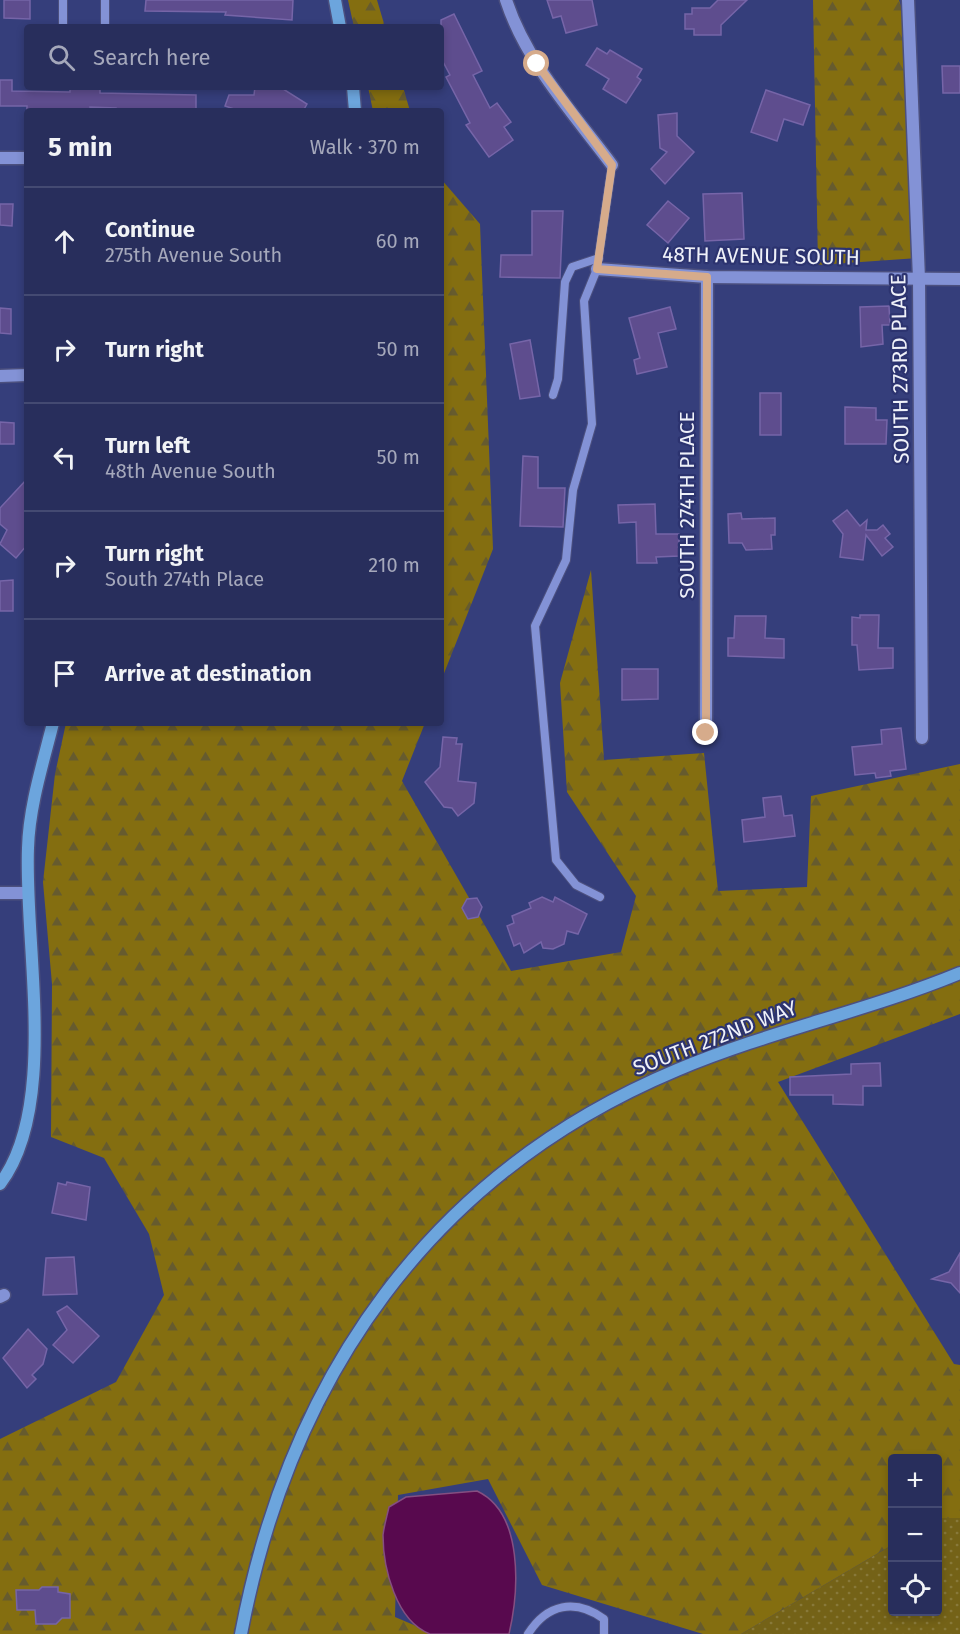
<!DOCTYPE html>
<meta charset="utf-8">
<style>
:root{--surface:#282e5c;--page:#303662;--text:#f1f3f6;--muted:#a5a8bb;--line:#444a72}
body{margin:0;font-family:"Fira Sans",sans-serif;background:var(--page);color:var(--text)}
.controls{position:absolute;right:18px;bottom:18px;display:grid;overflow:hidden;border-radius:6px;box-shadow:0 3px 9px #0003}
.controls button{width:54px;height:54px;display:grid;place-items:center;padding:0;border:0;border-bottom:2px solid var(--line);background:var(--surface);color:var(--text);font:30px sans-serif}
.stop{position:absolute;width:18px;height:18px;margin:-14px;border:4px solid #d6ab8b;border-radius:50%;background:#fff}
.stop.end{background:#d6ab8b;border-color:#fff;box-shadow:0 2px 6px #0008}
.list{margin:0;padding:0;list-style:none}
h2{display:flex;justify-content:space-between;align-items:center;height:78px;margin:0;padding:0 24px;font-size:26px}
h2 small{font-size:20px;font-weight:400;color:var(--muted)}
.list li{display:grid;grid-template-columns:39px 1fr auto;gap:18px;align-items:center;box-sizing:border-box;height:108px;padding:0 24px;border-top:2px solid var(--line)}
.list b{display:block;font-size:22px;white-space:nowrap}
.list p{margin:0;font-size:20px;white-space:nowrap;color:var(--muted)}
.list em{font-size:20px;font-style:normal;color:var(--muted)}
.icon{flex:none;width:33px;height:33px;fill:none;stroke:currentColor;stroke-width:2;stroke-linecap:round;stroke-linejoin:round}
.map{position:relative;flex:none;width:960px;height:1634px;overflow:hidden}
.search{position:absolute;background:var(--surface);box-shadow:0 3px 9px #0003;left:24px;top:24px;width:420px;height:66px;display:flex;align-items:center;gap:15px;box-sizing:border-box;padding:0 21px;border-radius:6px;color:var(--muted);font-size:22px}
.panel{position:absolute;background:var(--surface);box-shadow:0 3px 9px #0003;left:24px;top:108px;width:420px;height:618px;border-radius:6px}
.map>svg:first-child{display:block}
</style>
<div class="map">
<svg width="960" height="1634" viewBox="0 0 960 1634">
<defs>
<pattern id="green-dots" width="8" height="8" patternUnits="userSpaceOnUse" patternTransform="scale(1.5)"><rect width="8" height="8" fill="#746217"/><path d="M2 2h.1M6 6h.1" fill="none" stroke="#88793a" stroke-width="1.8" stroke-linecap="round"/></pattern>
<pattern id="forest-firs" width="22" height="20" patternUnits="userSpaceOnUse" patternTransform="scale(1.5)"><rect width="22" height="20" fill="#846e10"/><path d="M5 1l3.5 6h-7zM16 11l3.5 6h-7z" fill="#665b2e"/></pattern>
</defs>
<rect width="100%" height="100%" fill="#353e7b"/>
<polygon fill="url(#green-dots)" points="941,1517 960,1518 960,1634 741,1634 892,1545 892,1612 938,1612 938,1518"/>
<g fill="url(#forest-firs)">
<polygon points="348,0 377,0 385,27 354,27"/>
<polygon points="813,0 899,0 909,32 918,258 818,265"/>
<polygon points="368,87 403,87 410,111 373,111"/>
<polygon points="441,179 480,224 493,549 441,681"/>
<polygon points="591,570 604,760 704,753 718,891 807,887 811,796 960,764 960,1014 778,1082 954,1364 960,1365 960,1518 938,1518 938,1458 892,1458 892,1545 741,1634 703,1634 542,1585 488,1479 398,1495 395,1617 435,1634 0,1634 0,1439 116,1382 164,1295 149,1234 104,1158 51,1137 52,984 43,882 55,774 66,723 425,723 402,781 511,971 621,952 636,896 567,792 560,683"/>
</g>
<path fill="#58094e" stroke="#854f81" stroke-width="1.5" d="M477,1491C524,1513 519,1591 509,1634C492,1634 443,1634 430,1634C396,1621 383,1568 383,1535C384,1526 387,1516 389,1507L406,1497Z"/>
<g fill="#5e4d8e" stroke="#7665a8" stroke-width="1.5">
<polygon points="4,0 30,0 30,19 4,18"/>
<polygon points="146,0 293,0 292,20 225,15 226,12 145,11"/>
<polygon points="547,0 592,0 597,25 566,33 561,16 553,18"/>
<polygon points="718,0 747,0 721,25 721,35 694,35 694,29 685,29 685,14 692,14 692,8 710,8"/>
<polygon points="454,14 482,71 473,75 490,108 497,103 511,122 504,127 513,140 489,157 466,125 470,123 446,77 450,75 441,58 441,20"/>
<polygon points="597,48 607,54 610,50 642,69 637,77 641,80 626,103 603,89 609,79 586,65"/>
<polygon points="942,66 960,66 960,93 943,93"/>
<polygon points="0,80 12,80 12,91 70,92 70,87 100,87 100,93 196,95 196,111 116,111 116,108 90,107 90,111 27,111 27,106 0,106"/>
<polygon points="255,87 280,87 307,104 303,111 240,111 225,106 229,95 254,95"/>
<polygon points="766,90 810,105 803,125 784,119 777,141 751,132"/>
<polygon points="677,113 677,136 694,152 665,184 651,169 667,152 660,148 658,115"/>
<polygon points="742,193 744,239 705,241 703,194"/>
<polygon points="668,201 689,218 668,243 647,225"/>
<polygon points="0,204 13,204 12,226 0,225"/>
<polygon points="532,211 563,211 560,278 500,277 501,255 532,255"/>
<polygon points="889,306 890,325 882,325 883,344 861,347 860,307"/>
<polygon points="670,307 676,329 658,333 667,367 637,374 634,360 640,358 629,318"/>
<polygon points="0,308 11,309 11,334 0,333"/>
<polygon points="530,340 540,396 520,399 510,344"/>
<rect x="760" y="393" width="21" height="42"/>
<polygon points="845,407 876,408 876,420 887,420 886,444 845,444"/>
<polygon points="0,422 14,423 14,444 0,444"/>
<polygon points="523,456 538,457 538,488 565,488 563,527 520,526"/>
<polygon points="27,479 27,545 16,558 0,544 7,530 0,524 0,508"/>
<polygon points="655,504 656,534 679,534 679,556 656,557 657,563 637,563 636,522 619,523 618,505"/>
<polygon points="847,510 860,526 867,520 866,530 877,530 883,525 890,534 885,538 893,547 882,556 866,535 863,560 840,557 843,534 833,521"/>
<polygon points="741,513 742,519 775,518 775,535 771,535 772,549 746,550 742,543 729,543 728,514"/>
<polygon points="13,580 13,611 0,611 0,581"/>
<polygon points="860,615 879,615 878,648 893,648 893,668 859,670 857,645 852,645 852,617 860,618"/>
<polygon points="735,616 766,616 765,638 784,639 784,658 728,656 728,638 734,638"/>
<polygon points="622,669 658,669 658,699 622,700"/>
<polygon points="901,728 906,769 890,771 891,776 876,778 875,773 855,775 852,747 882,744 881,730"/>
<polygon points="443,737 457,738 456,744 462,744 458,781 476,783 474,803 458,816 452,808 444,807 425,782 440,767"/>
<polygon points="781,796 784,816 792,815 795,836 744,842 742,820 765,817 763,798"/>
<polygon points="542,897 553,902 555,897 587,914 578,934 567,931 564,944 553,949 543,948 541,942 524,953 520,943 514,946 507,926 514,923 512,916 531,908 529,903"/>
<polygon points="477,898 482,907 478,917 468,919 462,908 467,899"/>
<polygon points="880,1063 881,1086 863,1086 863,1105 833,1104 833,1095 790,1095 790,1077 851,1074 851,1064"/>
<polygon points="67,1182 90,1187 86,1220 52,1213 58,1183 66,1185"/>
<polygon points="960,1253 960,1293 951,1283 932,1279 949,1272"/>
<polygon points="74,1257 77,1294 43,1295 46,1258"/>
<polygon points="67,1306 99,1336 73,1363 53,1345 67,1330 57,1312"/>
<polygon points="28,1329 47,1349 43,1364 32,1375 36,1379 27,1388 3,1358"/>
<polygon points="42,1587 58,1587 58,1592 70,1594 70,1618 62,1618 56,1624 36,1624 35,1610 17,1610 16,1590 39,1590"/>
</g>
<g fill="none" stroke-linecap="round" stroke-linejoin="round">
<g stroke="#4c507f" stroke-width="10">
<g id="lane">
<polyline points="63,27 63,0"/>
<polyline points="105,27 105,0"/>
<polyline points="553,395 558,379 565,282 572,267 599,258"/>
<polyline points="600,897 576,885 556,860 535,626 566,560 573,490 592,424 584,301 597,269 612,165"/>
<path d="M528,1634C547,1604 575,1598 604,1619V1634"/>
</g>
</g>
<g stroke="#4c507f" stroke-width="15">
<g id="street">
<path d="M506,0C526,62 574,114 612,165"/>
<polyline points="908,0 919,279 922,738"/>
<polyline points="0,158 27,158"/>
<polyline points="597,269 707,277 960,279"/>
<polyline points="0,376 27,375"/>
<polyline points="706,733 707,277"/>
<polyline points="0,893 28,893"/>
<polyline points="0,1297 4,1295"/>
</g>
</g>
<g stroke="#4c507f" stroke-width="15">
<g id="secondary">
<polyline points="335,0 340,27"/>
<polyline points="353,87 355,111"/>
<path d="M0,1184C59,1106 24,945 28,848C29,807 43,763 53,723"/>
<path d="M241,1634C290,1376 431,1173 677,1070C769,1031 868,1011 960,973"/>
</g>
</g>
<use href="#lane" stroke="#8392d6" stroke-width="8"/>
<use href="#street" stroke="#8392d6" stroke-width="12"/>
<use href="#secondary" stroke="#6ca5dd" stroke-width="12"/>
</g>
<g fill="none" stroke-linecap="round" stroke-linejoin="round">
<polyline stroke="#d6ab8b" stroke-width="8" points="537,64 612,165 597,269 707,277 706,733"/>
</g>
<g text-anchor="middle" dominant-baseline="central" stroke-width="4.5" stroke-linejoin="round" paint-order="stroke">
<g font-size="21" fill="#eff1f9" stroke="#2c336f">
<text transform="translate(761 256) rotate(1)">48TH AVENUE SOUTH</text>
<text transform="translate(900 369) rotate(-91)">SOUTH 273RD PLACE</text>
<text transform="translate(687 505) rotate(-90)">SOUTH 274TH PLACE</text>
<text transform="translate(715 1038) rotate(-21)">SOUTH 272ND WAY</text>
</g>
</g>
</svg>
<div class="controls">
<button>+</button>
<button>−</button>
<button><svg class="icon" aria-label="locate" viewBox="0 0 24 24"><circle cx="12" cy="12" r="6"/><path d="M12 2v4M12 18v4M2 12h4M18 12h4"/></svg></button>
</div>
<div class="stop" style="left:537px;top:64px"></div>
<div class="stop end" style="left:706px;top:733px"></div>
<div class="search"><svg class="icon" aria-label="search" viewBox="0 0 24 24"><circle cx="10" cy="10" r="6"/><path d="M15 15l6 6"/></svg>Search here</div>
<section class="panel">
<h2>5 min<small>Walk · 370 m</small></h2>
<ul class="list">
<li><svg class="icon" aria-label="ahead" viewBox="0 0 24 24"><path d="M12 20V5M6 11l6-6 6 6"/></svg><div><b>Continue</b><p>275th Avenue South</p></div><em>60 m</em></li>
<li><svg class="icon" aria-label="right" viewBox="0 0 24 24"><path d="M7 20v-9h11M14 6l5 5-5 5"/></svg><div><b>Turn right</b></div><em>50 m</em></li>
<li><svg class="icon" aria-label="left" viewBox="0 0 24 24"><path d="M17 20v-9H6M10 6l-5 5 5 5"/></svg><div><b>Turn left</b><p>48th Avenue South</p></div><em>50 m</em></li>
<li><svg class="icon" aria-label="right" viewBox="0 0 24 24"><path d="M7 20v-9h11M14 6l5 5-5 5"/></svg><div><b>Turn right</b><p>South 274th Place</p></div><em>210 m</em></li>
<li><svg class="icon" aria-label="arrive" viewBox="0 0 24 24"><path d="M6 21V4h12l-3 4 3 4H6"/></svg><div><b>Arrive at destination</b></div></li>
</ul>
</section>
</div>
